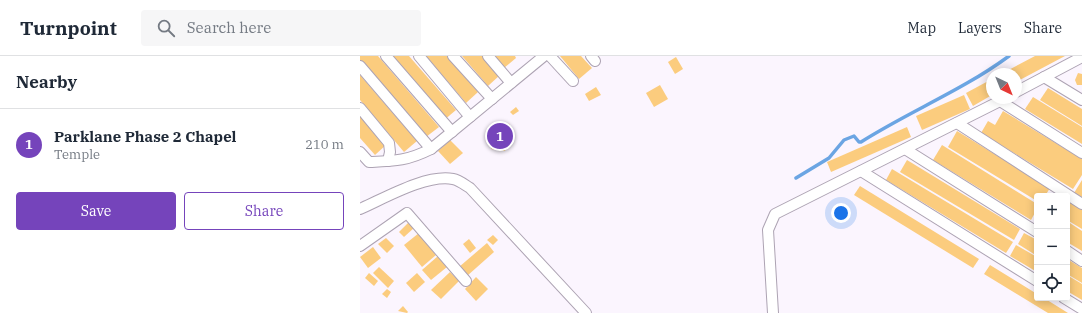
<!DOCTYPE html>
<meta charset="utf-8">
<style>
:root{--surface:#fff;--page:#f6f6f7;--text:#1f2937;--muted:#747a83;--line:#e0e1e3;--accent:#7544bb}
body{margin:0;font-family:"IBM Plex Serif",serif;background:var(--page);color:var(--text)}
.controls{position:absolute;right:12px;bottom:12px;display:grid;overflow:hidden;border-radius:4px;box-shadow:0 2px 10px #0003}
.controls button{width:36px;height:36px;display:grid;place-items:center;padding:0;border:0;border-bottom:1px solid var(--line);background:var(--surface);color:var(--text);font:20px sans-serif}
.compass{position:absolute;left:626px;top:12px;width:36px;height:36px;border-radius:50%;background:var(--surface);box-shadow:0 2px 10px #0003;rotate:137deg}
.you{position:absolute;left:481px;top:157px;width:14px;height:14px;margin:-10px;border:3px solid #fff;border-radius:50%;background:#1a73e8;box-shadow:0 0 0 6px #1a73e833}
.badge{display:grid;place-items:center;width:26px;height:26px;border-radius:50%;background:var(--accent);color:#fff;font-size:13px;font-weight:700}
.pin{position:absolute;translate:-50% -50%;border:2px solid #fff;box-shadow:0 1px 4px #0006}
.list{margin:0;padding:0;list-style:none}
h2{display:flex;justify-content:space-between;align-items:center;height:52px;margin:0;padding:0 16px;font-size:17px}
h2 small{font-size:13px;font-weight:400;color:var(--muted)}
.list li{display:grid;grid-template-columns:26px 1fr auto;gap:12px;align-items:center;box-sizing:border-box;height:72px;padding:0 16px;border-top:1px solid var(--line)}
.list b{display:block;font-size:15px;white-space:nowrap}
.list p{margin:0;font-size:13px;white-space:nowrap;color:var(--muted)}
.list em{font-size:13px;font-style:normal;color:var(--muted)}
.actions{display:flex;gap:8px;padding:12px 16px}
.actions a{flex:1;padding:9px 0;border:1px solid var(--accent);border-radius:4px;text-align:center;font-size:14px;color:var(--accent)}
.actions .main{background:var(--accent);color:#fff}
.icon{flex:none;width:22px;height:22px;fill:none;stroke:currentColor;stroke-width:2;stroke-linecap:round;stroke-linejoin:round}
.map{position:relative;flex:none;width:722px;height:257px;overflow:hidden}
header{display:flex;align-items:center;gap:24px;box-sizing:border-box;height:56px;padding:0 20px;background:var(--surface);border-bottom:1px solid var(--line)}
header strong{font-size:19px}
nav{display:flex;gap:22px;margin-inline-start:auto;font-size:14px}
.search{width:280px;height:36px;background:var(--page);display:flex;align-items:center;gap:10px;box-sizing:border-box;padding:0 14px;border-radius:4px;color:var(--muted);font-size:15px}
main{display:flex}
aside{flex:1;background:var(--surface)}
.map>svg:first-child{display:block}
</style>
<header>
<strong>Turnpoint</strong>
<div class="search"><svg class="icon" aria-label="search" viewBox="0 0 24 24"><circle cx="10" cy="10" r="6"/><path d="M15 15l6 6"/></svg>Search here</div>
<nav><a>Map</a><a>Layers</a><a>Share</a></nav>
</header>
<main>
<aside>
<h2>Nearby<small></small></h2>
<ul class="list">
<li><span class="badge">1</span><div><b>Parklane Phase 2 Chapel</b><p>Temple</p></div><em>210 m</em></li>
</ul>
<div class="actions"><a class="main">Save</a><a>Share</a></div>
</aside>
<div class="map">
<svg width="722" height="257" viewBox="0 0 722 257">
<rect width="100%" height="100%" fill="#fbf5fe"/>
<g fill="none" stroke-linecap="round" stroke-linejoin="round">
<path stroke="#6ba5e3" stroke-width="3.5" d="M436,122L469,102L484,84L494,80L499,86H501C550,55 603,34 649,0"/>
</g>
<g fill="#fbcc7e">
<polygon points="0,0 18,0 79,71 66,81 0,4"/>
<polygon points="28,0 49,0 96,54 83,65"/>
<polygon points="66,0 87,0 118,36 106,47"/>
<polygon points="102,0 123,0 140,19 128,30"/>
<polygon points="133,0 155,0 156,2 144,12"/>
<polygon points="200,0 221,0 232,12 219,23"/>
<polygon points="675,0 705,0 656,26 656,18 641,18"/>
<polygon points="316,1 323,13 315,18 308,6"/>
<polygon points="718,17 722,18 722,29 717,29 715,24"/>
<polygon points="0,19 57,85 44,96 0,44"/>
<polygon points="632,23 632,39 613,50 606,37"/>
<polygon points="300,29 308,43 294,51 286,37"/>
<polygon points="236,31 241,39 229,45 225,38"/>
<polygon points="688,32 722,53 722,70 680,44"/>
<polygon points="604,39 610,53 562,74 556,60"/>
<polygon points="673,41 722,71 722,88 665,53"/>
<polygon points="156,51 159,55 153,59 150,56"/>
<polygon points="643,55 722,103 722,119 713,133 621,77 628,65 635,69"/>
<polygon points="0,57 27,88 15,99 0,82"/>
<polygon points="135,66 150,68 145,95 131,93"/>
<polygon points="547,71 551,81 471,116 467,106"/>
<polygon points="597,75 690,132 685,140 677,140 677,145 588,91"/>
<polygon points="90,84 103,97 90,108 78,95"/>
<polygon points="582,89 677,148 677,153 671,164 573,104"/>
<polygon points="547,104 660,173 654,184 540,116"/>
<polygon points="532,113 653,186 646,197 526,124"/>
<polygon points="722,124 722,141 714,137"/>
<polygon points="500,130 619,203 613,212 494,139"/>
<polygon points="707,145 722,154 722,173 707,164"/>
<polygon points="707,165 722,175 722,195 707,186"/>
<polygon points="49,166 55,171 44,181 39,176"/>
<polygon points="59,177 76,199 62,211 44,189"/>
<polygon points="664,177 677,184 677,200 658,188"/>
<polygon points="133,179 138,184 133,189 127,184"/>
<polygon points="26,182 34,190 27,197 18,188"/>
<polygon points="109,183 116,192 110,197 103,188"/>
<polygon points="127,187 134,196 107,220 99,211"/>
<polygon points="656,189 677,201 677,216 650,200"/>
<polygon points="13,191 21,202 8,212 0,201"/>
<polygon points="78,200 87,211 71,224 62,214"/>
<polygon points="707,203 722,212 722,227 707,218"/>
<polygon points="630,209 677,238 677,242 684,242 708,257 688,257 624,218"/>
<polygon points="19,211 34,225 28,232 13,217"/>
<polygon points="90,216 99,225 81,243 71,234"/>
<polygon points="9,217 18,225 14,230 5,222"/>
<polygon points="57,217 65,226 54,236 46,227"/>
<polygon points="707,219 722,228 722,244 707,235"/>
<polygon points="116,221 128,233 116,245 105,233"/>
<polygon points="27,233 31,236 27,242 22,238"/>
<polygon points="43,250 48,256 47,257 38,255"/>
</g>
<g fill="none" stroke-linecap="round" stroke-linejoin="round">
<g stroke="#ada3b3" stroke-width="12">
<g id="street">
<polyline points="26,0 92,76"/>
<polyline points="59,0 110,61"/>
<polyline points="93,0 132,43"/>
<polyline points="128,0 151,27"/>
<polyline points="190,0 213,25"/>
<polyline points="231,0 235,5"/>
<polyline points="0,10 71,93"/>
<polyline points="684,21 722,44"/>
<polyline points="656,36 722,1"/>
<polyline points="640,45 722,97"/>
<polyline points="0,52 29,87 30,96 28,105"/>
<polyline points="597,67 722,148"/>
<polyline points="545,93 677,176"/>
<path d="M0,96L9,106C35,105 47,105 71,93L184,0"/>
<polyline points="501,115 677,225"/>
<path d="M0,153C25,142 66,118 93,123C99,124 105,129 110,132L226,257"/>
<polyline points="0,190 47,157 106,225"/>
<polyline points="707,195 722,205"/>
<polyline points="704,242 722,253"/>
<polyline points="413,257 408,174 415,158 646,42"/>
</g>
</g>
<use href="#street" stroke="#fff" stroke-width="10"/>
</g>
</svg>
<div class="controls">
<button>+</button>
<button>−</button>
<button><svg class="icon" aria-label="locate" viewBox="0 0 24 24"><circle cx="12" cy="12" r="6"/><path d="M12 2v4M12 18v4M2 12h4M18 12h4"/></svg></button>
</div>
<svg class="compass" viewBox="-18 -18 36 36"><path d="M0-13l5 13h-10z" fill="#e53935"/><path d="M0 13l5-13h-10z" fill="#747a83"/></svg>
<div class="you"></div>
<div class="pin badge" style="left:140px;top:80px">1</div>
</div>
</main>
